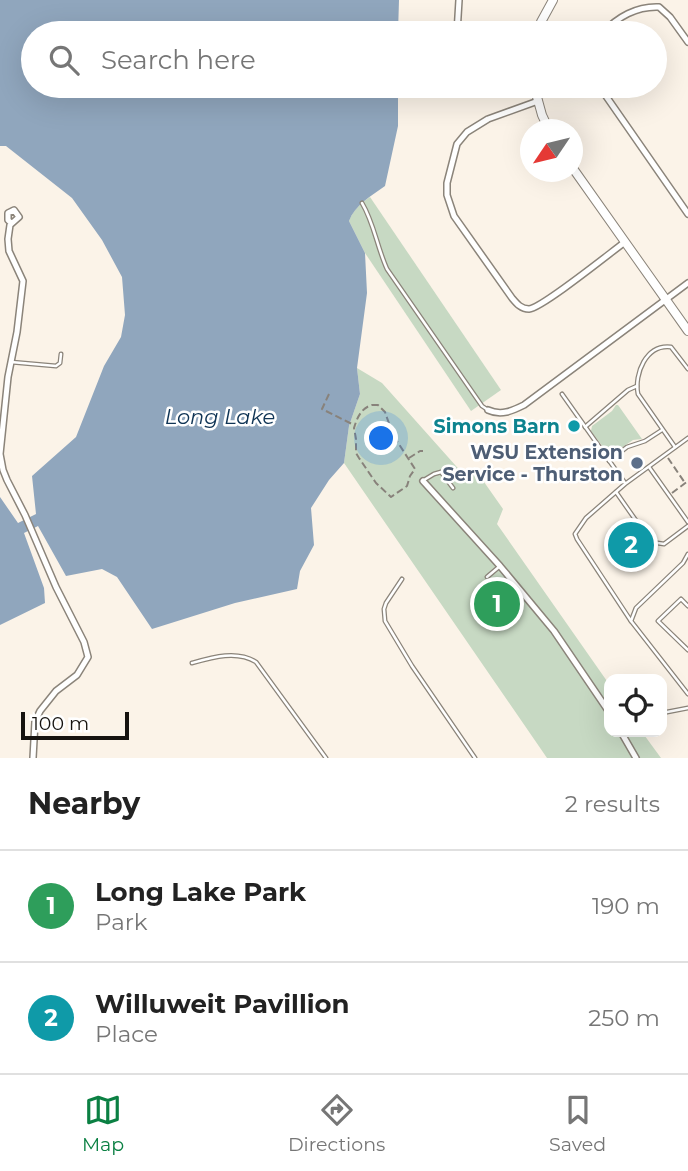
<!DOCTYPE html>
<style>
:root{--surface:#fff;--page:#f6f6f6;--text:#222;--muted:#767676;--line:#e0e0e0;--accent:#0b8043}
body{margin:0;font-family:Montserrat,sans-serif;background:var(--page);color:var(--text)}
.controls{position:absolute;right:21px;bottom:21px;display:grid;overflow:hidden;border-radius:14px;box-shadow:0 7px 28px #0002}
.controls button{width:63px;height:63px;display:grid;place-items:center;padding:0;border:0;border-bottom:2px solid var(--line);background:var(--surface);color:var(--text);font:35px sans-serif}
.compass{position:absolute;left:520px;top:119px;width:63px;height:63px;border-radius:50%;background:var(--surface);box-shadow:0 7px 28px #0002;rotate:235deg}
.scale{position:absolute;left:21px;bottom:18px;width:108px;box-sizing:border-box;padding-left:7px;border:4px solid #16130f;border-top:0;font-size:19px;line-height:24px;white-space:nowrap;color:#16130f;-webkit-text-stroke:5px #fff;paint-order:stroke}
.you{position:absolute;left:382px;top:439px;width:24px;height:24px;margin:-18px;border:5px solid #fff;border-radius:50%;background:#1a73e8;box-shadow:0 0 0 10px #1a73e833}
.badge{display:grid;place-items:center;width:46px;height:46px;border-radius:50%;background:var(--accent);color:#fff;font-size:23px;font-weight:700}
.pin{position:absolute;translate:-50% -50%;border:4px solid #fff;box-shadow:0 2px 7px #0006}
.list{margin:0;padding:0;list-style:none}
h2{display:flex;justify-content:space-between;align-items:center;height:91px;margin:0;padding:0 28px;font-size:30px}
h2 small{font-size:23px;font-weight:400;color:var(--muted)}
.list li{display:grid;grid-template-columns:46px 1fr auto;gap:21px;align-items:center;box-sizing:border-box;height:112px;padding:0 28px;border-top:2px solid var(--line)}
.list b{display:block;font-size:26px;white-space:nowrap}
.list p{margin:0;font-size:23px;white-space:nowrap;color:var(--muted)}
.list em{font-size:23px;font-style:normal;color:var(--muted)}
.icon{flex:none;width:38px;height:38px;fill:none;stroke:currentColor;stroke-width:2;stroke-linecap:round;stroke-linejoin:round}
.map{position:relative;flex:none;width:688px;height:758px;overflow:hidden}
.search{position:absolute;background:var(--surface);box-shadow:0 7px 28px #0002;left:21px;right:21px;top:21px;height:77px;display:flex;align-items:center;gap:18px;box-sizing:border-box;padding:0 24px;border-radius:38px;color:var(--muted);font-size:26px}
.sheet{height:315px;background:var(--surface)}
nav{display:flex;justify-content:space-around;align-items:center;box-sizing:border-box;height:98px;border-top:2px solid var(--line);background:var(--surface);font-size:19px;color:var(--muted)}
nav a{display:grid;justify-items:center;gap:4px}
nav .on{color:var(--accent)}
.map>svg:first-child{display:block}
</style>
<div class="map">
<svg width="688" height="758" viewBox="0 0 688 758">
<rect width="100%" height="100%" fill="#fbf3e8"/>
<g fill="#c7d9c3">
<path d="M370,197L501,390L471,411L365,253L349,221C353,210 361,203 370,197Z"/>
<polygon points="357,368 382,383 464,475 477,472 503,509 497,524 609,684 609,732 642,732 661,758 547,758 344,463 349,426 360,394"/>
<polygon points="616,405 618,405 642,439 633,440 611,455 609,455 591,431 592,426 612,411"/>
</g>
<path fill="#90a6bd" d="M0,0H399L398,33H33V86H398V126L385,186C371,196 355,205 349,221L365,253L367,293L357,368L360,394L349,426L344,463L329,480L311,508L314,545L300,571L297,589L235,603L152,629L117,577L102,569L66,576L38,526L24,533L44,588L45,603L0,625V497L18,523L36,514L32,476L76,437L104,366L121,337L125,315L122,277L102,240L72,198L6,146H0Z"/>
<g fill="none" stroke-linecap="round" stroke-linejoin="round">
<g stroke="#8b847a" stroke-width="5">
<g id="lane">
<path d="M362,203C374,223 377,247 387,269L482,406L488,410"/>
<polyline points="11,362 56,366 60,363 61,354"/>
<polyline points="562,394 625,483"/>
<polyline points="585,427 628,390 637,386"/>
<path d="M675,447L638,394C634,374 646,344 671,347L688,369"/>
<polyline points="609,461 627,447 645,441 662,430"/>
<polyline points="649,467 688,522"/>
<polyline points="424,480 434,474 441,472 453,488"/>
<polyline points="616,492 651,542 664,544 688,526"/>
<polyline points="688,554 683,563 636,608 631,621 688,694"/>
<polyline points="487,577 500,566"/>
<polyline points="402,579 386,603 384,609 385,621 412,666 475,758"/>
<polyline points="688,606 681,599 658,621 688,650"/>
<polyline points="631,621 577,539 575,534 586,518 625,484 688,438"/>
<path d="M192,663C213,657 237,650 256,662L326,758"/>
<polyline points="662,713 688,708"/>
</g>
</g>
<g stroke="#8b847a" stroke-width="8">
<g id="street">
<polyline points="457,33 459,0"/>
<path d="M603,33C617,17 637,6 659,7L670,17L688,42"/>
<polyline points="599,86 688,214"/>
<path d="M538,101L488,119L467,132L457,144L447,183V195L454,216L512,298C517,304 521,309 529,309C542,308 610,253 625,242"/>
<polyline points="11,223 8,220 8,213 14,210 19,217 10,225 8,239 9,251 23,281 17,332 8,377 0,454 3,470 7,480 25,515 56,587 84,642 88,657 77,675 56,691 40,711 35,722 33,758"/>
<path d="M488,410C501,416 512,411 524,405L688,283"/>
<polyline points="423,481 500,566 554,631 609,712"/>
<polyline points="621,732 636,758"/>
</g>
</g>
<g stroke="#8b847a" stroke-width="10">
<g id="secondary">
<polyline points="538,33 541,22 553,0"/>
<polyline points="534,86 542,115 549,130"/>
<polyline points="572,167 688,331"/>
</g>
</g>
<g stroke="#88827b" stroke-width="2" stroke-dasharray="7 3.5" stroke-linecap="butt">
<polyline points="329,394 322,409 354,425"/>
<path d="M372,405H378L385,412L393,435L415,469L410,476L407,486L391,497L376,483L359,458L356,453V439L354,428C357,418 361,408 372,405Z"/>
<polyline points="409,458 420,451 423,451"/>
<polyline points="668,458 685,483"/>
<polyline points="672,493 688,481"/>
</g>
<use href="#lane" stroke="#fff" stroke-width="2.5"/>
<use href="#street" stroke="#fff" stroke-width="5"/>
<use href="#secondary" stroke="#fff" stroke-width="8"/>
</g>
<circle fill="#0f9aa8" stroke="#fff" stroke-width="2.5" cx="574" cy="426" r="7"/>
<circle fill="#5c6f8a" stroke="#fff" stroke-width="2.5" cx="637" cy="463" r="7"/>
<g text-anchor="middle" dominant-baseline="central" stroke-width="5" stroke-linejoin="round" paint-order="stroke">
<g font-size="19" font-weight="bold" fill="#0d838f" stroke="#fff" text-anchor="end">
<text x="560" y="426">Simons Barn</text>
</g>
<g font-size="19" font-weight="bold" fill="#4e5e75" stroke="#fff" text-anchor="end">
<text x="623" y="452">WSU Extension<tspan x="623" dy="22">Service - Thurston</tspan></text>
</g>
<g font-size="21" font-style="italic" fill="#0f3455" stroke="#fff">
<text x="220" y="416">Long Lake</text>
</g>
</g>
</svg>
<div class="controls">
<button><svg class="icon" aria-label="locate" viewBox="0 0 24 24"><circle cx="12" cy="12" r="6"/><path d="M12 2v4M12 18v4M2 12h4M18 12h4"/></svg></button>
</div>
<svg class="compass" viewBox="-18 -18 36 36"><path d="M0-13l5 13h-10z" fill="#e53935"/><path d="M0 13l5-13h-10z" fill="#767676"/></svg>
<div class="scale">100 m</div>
<div class="you"></div>
<div class="pin badge" style="left:497px;top:604px;background:#2e9e5b">1</div>
<div class="pin badge" style="left:631px;top:545px;background:#0f9aa8">2</div>
<div class="search"><svg class="icon" aria-label="search" viewBox="0 0 24 24"><circle cx="10" cy="10" r="6"/><path d="M15 15l6 6"/></svg>Search here</div>
</div>
<section class="sheet">
<h2>Nearby<small>2 results</small></h2>
<ul class="list">
<li><span class="badge" style="background:#2e9e5b">1</span><div><b>Long Lake Park</b><p>Park</p></div><em>190 m</em></li>
<li><span class="badge" style="background:#0f9aa8">2</span><div><b>Willuweit Pavillion</b><p>Place</p></div><em>250 m</em></li>
</ul>
</section>
<nav>
<a class="on"><svg class="icon" aria-label="map" viewBox="0 0 24 24"><path d="M3 6l6-2 6 2 6-2v14l-6 2-6-2-6 2zM9 4v14M15 6v14"/></svg>Map</a>
<a><svg class="icon" aria-label="directions" viewBox="0 0 24 24"><path d="M12 3l9 9-9 9-9-9zM9 14v-3h6M13 9l2 2-2 2"/></svg>Directions</a>
<a><svg class="icon" aria-label="saved" viewBox="0 0 24 24"><path d="M7 4h10v16l-5-4-5 4z"/></svg>Saved</a>
</nav>
